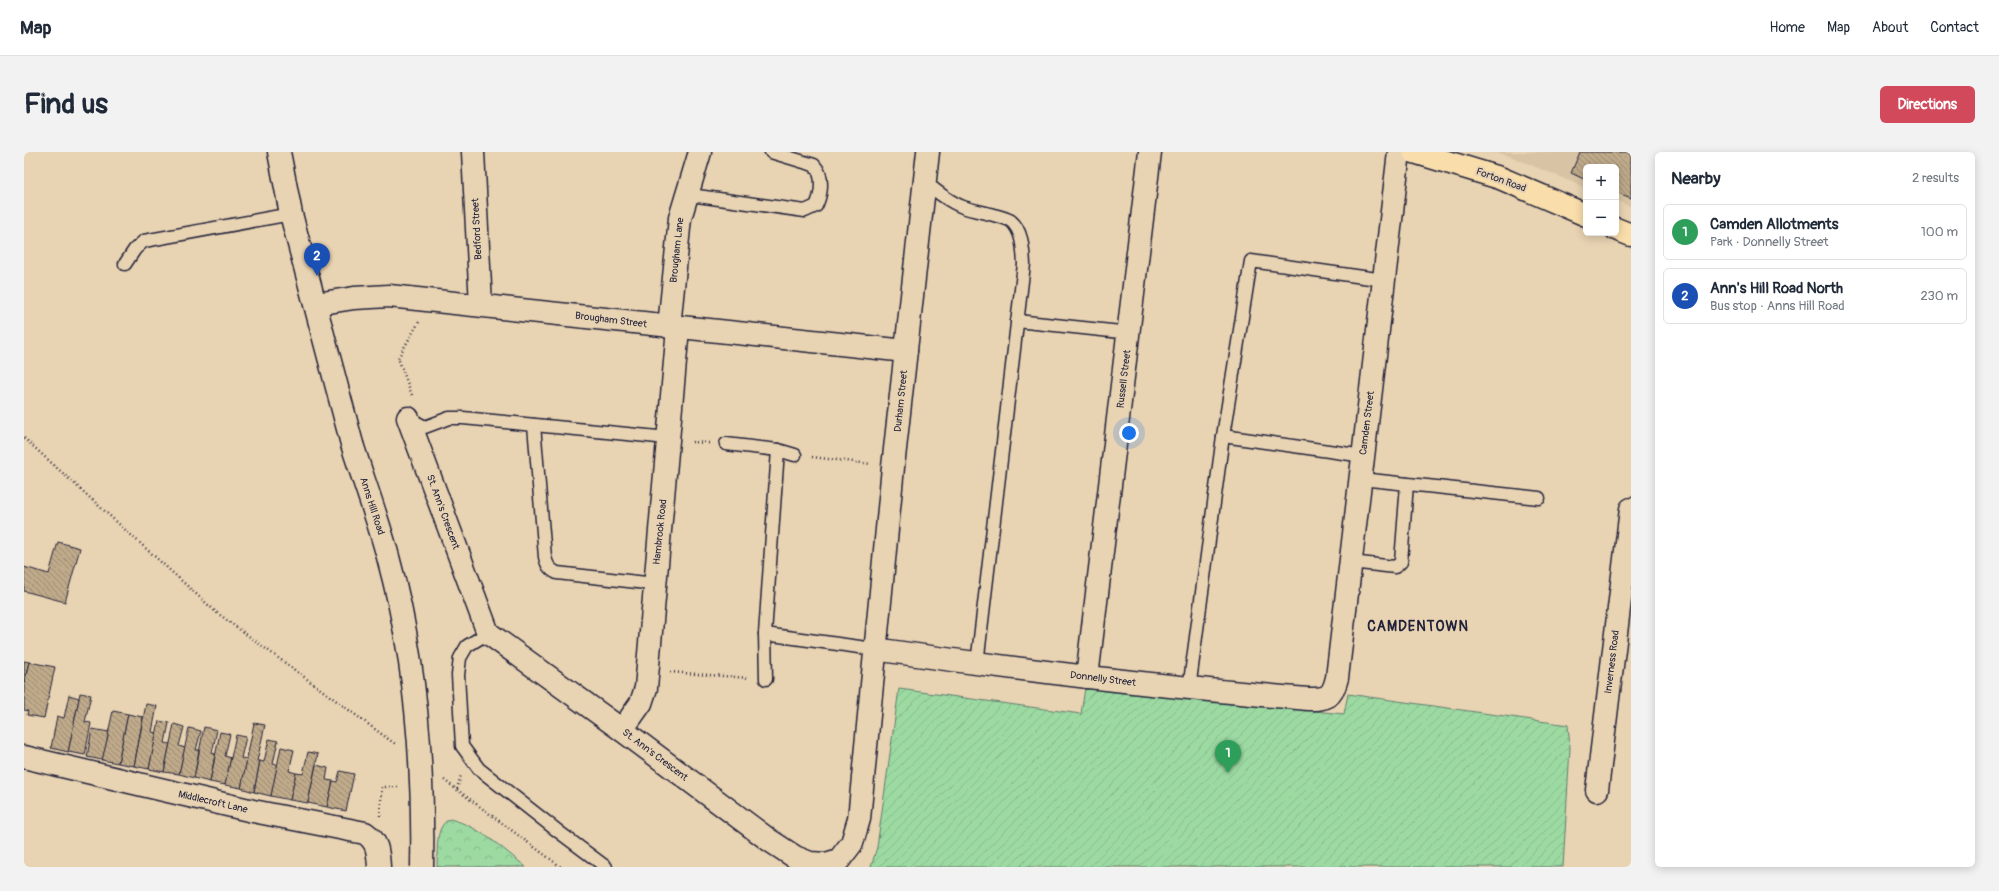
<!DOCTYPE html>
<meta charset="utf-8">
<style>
:root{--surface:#fff;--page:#f2f2f3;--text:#1f2937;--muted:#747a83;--line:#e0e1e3;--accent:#d1495b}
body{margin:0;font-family:Pangolin,sans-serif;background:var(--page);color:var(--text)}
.controls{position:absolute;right:12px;top:12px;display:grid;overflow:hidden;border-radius:6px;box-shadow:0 2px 10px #0003}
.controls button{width:36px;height:36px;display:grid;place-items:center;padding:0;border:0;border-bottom:1px solid var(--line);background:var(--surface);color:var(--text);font:20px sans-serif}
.you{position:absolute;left:1105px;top:281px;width:14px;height:14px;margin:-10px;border:3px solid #fff;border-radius:50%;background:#1a73e8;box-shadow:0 0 0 6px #1a73e833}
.badge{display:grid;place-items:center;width:26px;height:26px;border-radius:50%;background:var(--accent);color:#fff;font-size:13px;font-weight:700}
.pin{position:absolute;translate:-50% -33px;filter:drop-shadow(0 1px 2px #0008)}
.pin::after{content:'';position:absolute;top:21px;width:14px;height:12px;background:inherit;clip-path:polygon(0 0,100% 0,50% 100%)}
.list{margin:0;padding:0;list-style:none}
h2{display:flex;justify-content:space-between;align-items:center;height:52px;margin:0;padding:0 16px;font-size:17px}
h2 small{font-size:13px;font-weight:400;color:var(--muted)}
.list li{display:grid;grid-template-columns:26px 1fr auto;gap:12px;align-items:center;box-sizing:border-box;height:56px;margin:0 8px 8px;padding:0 8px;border:1px solid var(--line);border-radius:6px}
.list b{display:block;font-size:15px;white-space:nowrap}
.list p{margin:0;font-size:13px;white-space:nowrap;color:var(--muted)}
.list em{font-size:13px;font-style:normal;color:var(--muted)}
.map{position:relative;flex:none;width:1607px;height:715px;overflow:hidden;border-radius:6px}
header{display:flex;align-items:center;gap:24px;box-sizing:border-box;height:56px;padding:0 20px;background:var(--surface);border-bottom:1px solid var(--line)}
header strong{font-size:19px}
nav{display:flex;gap:22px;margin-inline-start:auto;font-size:14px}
.intro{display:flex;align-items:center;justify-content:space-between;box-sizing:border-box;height:96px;padding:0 24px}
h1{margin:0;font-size:28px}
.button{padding:10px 18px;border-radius:6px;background:var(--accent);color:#fff;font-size:14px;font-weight:700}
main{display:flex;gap:24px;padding:0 24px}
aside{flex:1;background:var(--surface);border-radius:6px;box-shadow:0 2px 10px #0003}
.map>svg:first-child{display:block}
</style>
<header>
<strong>Map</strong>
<nav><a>Home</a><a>Map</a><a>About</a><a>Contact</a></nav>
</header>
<div class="intro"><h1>Find us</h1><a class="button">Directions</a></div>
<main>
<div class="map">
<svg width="1607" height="715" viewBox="0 0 1607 715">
<defs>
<pattern id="forest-crowns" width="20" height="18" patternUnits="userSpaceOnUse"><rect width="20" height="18" fill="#9cdaa2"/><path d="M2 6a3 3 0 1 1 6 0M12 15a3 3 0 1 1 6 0" fill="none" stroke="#86bb8c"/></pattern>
<pattern id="garden-furrows" width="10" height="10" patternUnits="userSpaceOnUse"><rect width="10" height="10" fill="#9cdaa2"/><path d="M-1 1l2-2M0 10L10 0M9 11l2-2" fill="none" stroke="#86bb8c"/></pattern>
<pattern id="building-back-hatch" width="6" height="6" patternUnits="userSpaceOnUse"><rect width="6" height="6" fill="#bfaa8a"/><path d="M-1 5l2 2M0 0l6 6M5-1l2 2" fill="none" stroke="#9b8a72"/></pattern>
</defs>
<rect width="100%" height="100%" fill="#e8d3b2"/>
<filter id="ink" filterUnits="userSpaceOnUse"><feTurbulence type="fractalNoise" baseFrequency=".025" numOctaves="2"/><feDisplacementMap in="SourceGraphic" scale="8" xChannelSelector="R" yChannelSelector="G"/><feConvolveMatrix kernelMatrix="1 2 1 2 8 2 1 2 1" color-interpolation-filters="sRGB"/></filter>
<g filter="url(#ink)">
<polygon fill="#d8c4a4" points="1470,0 1607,0 1607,55 1592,48 1592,15 1562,15 1562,36 1488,5"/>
<path fill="url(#forest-crowns)" stroke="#5f7e6e" d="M426,667C455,674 479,697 502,715H413C414,700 410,674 426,667Z"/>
<polygon fill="url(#garden-furrows)" stroke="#5f7e6e" points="1061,536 1320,562 1324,542 1544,573 1546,596 1539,715 847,715 853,695 875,537 1057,562"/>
<g fill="url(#building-back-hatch)" stroke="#22223b">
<polygon points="1556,0 1607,0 1607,46 1592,40 1592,15 1562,15 1562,28 1547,21"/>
<polygon points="34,390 56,396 41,450 0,439 0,415 25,422"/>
<polygon points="0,509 5,510 0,531"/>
<polygon points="5,510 31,515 20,566 3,563 4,559 0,558 0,531"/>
<polygon points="56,541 67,543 61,570 67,571 61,603 44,600"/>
<polygon points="45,543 55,546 44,600 27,596 33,564 40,566"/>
<polygon points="122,552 133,554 128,580 133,581 125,617 110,614"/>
<polygon points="89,559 104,562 94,611 78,608"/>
<polygon points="104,562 119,565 110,614 94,611"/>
<polygon points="135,569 145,571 141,591 146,592 140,620 125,617"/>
<polygon points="230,571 241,573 233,609 236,609 230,640 217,636"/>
<polygon points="150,572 160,575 155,594 161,596 155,622 140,620"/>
<polygon points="180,575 193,578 188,601 191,602 186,630 170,626"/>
<polygon points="165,576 177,579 172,598 175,598 170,626 155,622"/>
<polygon points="68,577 85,580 78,608 63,605"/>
<polygon points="196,580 206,582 201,604 207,606 201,633 186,630"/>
<polygon points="212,583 222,585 217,606 223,607 217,636 201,633"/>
<polygon points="245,587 254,589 249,612 254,613 247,644 230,640 236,609 240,610"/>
<polygon points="257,595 270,598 265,619 272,621 266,648 247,644"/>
<polygon points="284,600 294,602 284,651 266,648 272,621 279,622"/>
<polygon points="292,613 304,616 302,628 309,629 303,655 284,651"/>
<polygon points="316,619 330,622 322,659 303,655 309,629 313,630"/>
</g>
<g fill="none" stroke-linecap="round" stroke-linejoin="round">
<g stroke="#22223b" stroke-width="15">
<g id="service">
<path d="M901,30C912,39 925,50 939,55C950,59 980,64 987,69C999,79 999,99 1000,112L953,512"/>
<path d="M659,42L781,59L792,54C798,41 800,23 790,13L747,0"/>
<polyline points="101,112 111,97 120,89 267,62"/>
<polyline points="993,169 1106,181"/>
<polyline points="384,266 401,275 425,266 439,266 644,286"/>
<path d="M510,273L521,405C523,413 525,417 533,421L631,432"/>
<polyline points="1199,284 1340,304"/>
<polyline points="702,292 754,298 771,303"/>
<polyline points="1337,327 1515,346"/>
<polyline points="1327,410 1371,415 1377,410 1383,332"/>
<polyline points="464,481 443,494 436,506 434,523 438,594 455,617 535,680 582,715"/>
<polyline points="741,482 850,497"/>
<polyline points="742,527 741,482 754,298"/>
<polyline points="1165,537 1199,284 1227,109 1360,128"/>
</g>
</g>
<g stroke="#22223b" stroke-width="25">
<g id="minor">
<polyline points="449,0 457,153"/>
<polyline points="292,152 330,146 365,144 882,199"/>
<polyline points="645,175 656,66 676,0"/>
<polyline points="384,266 464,481 598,578 745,688 771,705 786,711 802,712 815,708 828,691 835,667 869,315 904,0"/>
<path d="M850,497C995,518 1139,535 1284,547C1303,547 1308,546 1313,526L1375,0"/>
<polyline points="1063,525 1126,0"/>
<polyline points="598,578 617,551 622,536 654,176"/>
<path d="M0,605L229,659L341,681C354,690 354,700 355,715"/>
<polyline points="1573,638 1607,357"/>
</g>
</g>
<g stroke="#22223b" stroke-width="25">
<polyline id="tertiary" points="255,0 267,62 328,292"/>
</g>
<g stroke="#22223b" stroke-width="25">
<g id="primary">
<polyline points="1390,0 1476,26 1562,63"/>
<polyline points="1592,77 1607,83"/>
</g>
</g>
<g stroke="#22223b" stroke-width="2.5" stroke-dasharray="1 3" stroke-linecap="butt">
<polyline points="388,243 374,206 395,170"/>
<polyline points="0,286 192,460 371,592"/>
<polyline points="668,290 685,291"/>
<polyline points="788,305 847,312"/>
<polyline points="646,520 725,526"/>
<polyline points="420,628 537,715"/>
<polyline points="433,637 437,623"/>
<polyline points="356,664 358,635 374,635"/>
</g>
<use href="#service" stroke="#e8d3b2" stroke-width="12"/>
<use href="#minor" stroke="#e8d3b2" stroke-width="22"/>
<use href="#tertiary" stroke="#e8d3b2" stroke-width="22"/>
<use href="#primary" stroke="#f9deab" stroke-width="22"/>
<g stroke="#22223b" stroke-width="25" stroke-linecap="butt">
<path id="tertiary-bridge" d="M328,292C340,330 354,367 364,405C391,503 400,613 398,715"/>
</g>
<use href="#tertiary-bridge" stroke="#e8d3b2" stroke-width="22"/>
</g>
</g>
<g text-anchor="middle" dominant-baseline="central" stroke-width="4" stroke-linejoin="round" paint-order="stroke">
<g font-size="10" fill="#22223b" stroke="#e8d3b2">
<text transform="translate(1477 28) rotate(20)">Forton Road</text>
<text transform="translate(453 77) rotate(-93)">Bedford Street</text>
<text transform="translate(653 98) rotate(-84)">Brougham Lane</text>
<text transform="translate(587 168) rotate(7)">Brougham Street</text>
<text transform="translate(1100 227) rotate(-83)">Russell Street</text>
<text transform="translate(877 249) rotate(-84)">Durham Street</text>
<text transform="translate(1343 271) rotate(-83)">Camden Street</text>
<text transform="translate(348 354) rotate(72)">Anns Hill Road</text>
<text transform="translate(419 360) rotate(70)">St. Ann's Crescent</text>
<text transform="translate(636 380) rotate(-84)">Hambrook Road</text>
<text transform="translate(1588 510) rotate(-83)">Inverness Road</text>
<text transform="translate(1079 527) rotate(7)">Donnelly Street</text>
<text transform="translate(631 603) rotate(37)">St. Ann's Crescent</text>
<text transform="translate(189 650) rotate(13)">Middlecroft Lane</text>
</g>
<g font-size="14" font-weight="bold" letter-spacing="1" fill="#22223b" stroke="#e8d3b2">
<text x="1394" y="474">CAMDENTOWN</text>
</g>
</g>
</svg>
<div class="controls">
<button>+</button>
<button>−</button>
</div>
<div class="you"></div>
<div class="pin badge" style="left:1204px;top:621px;background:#2e9e5b">1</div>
<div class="pin badge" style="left:293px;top:124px;background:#1a4fb4">2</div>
</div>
<aside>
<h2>Nearby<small>2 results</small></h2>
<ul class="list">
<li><span class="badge" style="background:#2e9e5b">1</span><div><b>Camden Allotments</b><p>Park · Donnelly Street</p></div><em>100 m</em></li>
<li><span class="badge" style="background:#1a4fb4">2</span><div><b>Ann's Hill Road North</b><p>Bus stop · Anns Hill Road</p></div><em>230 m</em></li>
</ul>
</aside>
</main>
